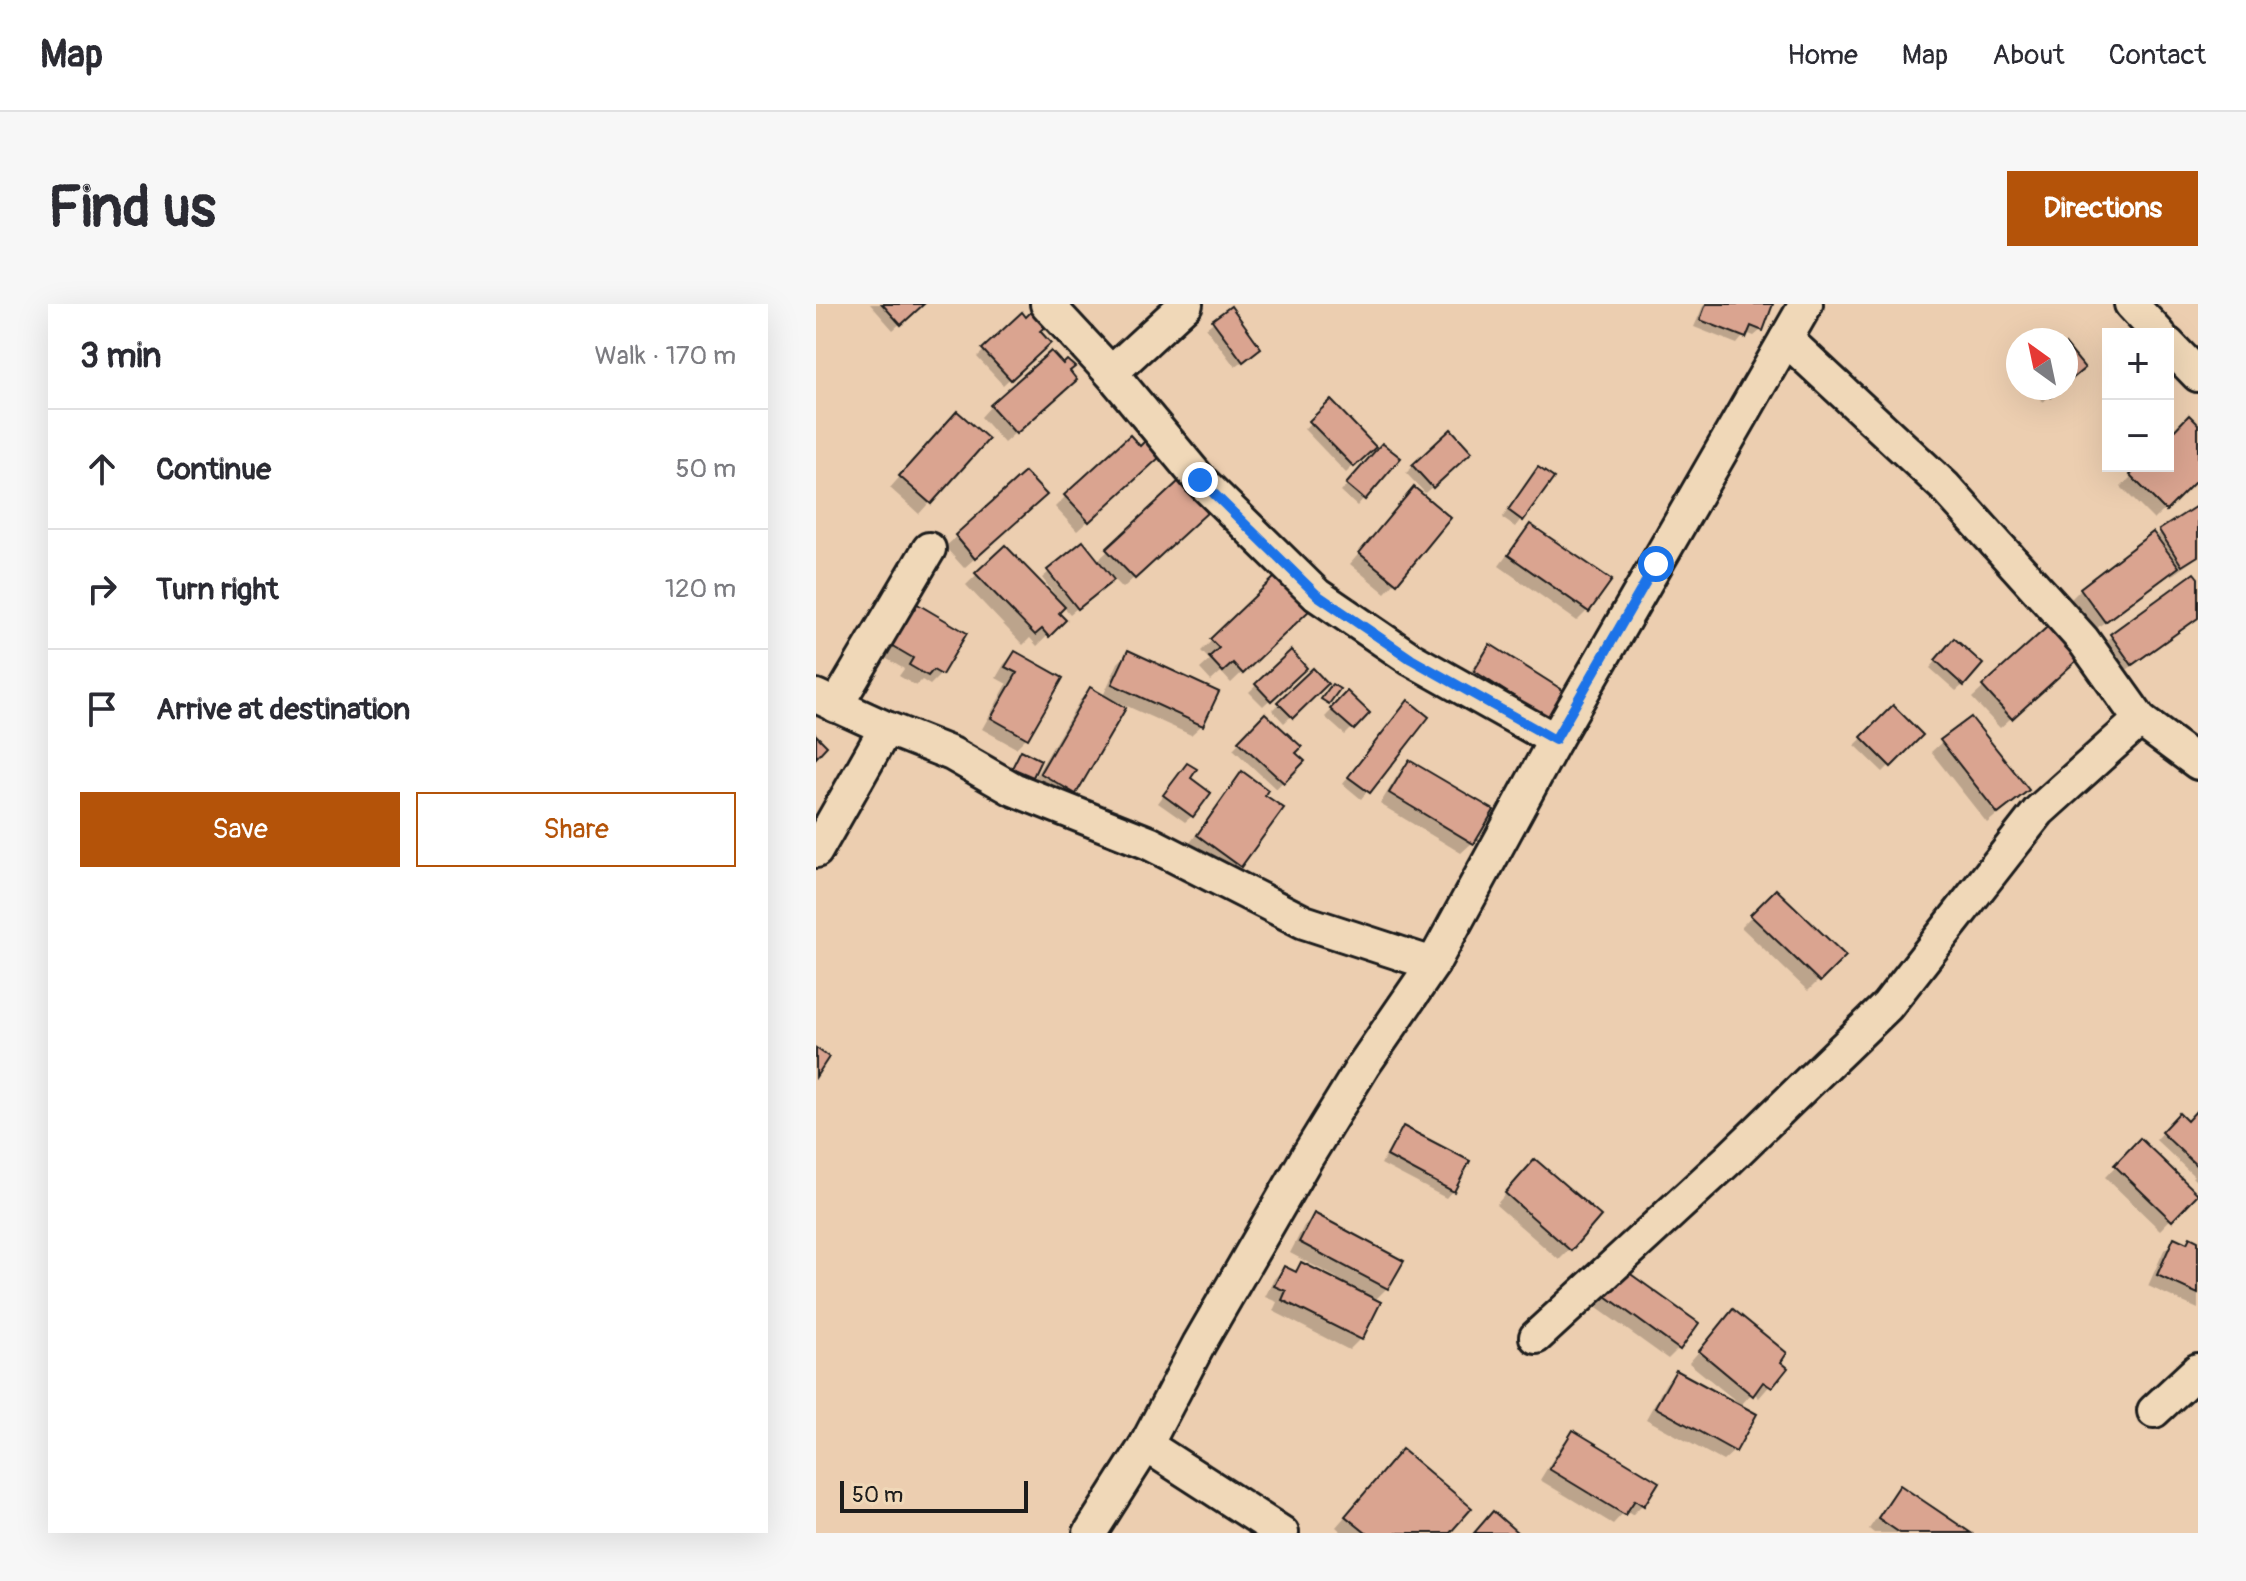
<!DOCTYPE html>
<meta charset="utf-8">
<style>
:root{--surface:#fff;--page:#f7f7f7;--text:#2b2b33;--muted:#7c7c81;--line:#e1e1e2;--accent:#b45309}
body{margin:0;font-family:Pangolin,sans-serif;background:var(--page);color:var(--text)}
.controls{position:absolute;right:24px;top:24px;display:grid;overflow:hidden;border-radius:0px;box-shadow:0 8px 32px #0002}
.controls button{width:72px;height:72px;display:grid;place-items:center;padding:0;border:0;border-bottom:2px solid var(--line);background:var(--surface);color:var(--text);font:40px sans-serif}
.compass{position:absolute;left:1190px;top:24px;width:72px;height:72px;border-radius:50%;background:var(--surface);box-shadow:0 8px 32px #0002;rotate:327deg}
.scale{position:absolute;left:24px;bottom:20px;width:188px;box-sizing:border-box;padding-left:8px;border:4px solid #1c1c1c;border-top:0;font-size:22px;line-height:28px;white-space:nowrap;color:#1c1c1c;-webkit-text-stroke:6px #f0d8b8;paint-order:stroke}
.stop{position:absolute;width:24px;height:24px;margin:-18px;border:6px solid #1a73e8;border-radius:50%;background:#fff}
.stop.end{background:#1a73e8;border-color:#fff;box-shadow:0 2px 8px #0008}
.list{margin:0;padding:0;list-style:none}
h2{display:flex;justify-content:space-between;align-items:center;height:104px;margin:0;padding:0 32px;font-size:34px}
h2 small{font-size:26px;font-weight:400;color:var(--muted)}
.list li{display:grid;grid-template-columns:52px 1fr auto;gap:24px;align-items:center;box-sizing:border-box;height:120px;padding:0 32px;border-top:2px solid var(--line)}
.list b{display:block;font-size:30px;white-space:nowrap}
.list em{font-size:26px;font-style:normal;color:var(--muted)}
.actions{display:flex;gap:16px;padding:24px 32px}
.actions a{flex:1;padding:18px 0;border:2px solid var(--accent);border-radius:0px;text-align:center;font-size:28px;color:var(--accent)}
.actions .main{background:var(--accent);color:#fff}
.icon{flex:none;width:44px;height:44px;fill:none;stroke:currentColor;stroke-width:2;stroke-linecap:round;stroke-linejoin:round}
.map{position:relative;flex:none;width:1382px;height:1229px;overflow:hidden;border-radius:0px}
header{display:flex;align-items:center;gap:48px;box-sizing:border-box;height:112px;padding:0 40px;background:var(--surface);border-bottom:2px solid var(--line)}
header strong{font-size:38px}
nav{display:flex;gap:44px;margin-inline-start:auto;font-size:28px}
.intro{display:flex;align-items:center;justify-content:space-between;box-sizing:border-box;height:192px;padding:0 48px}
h1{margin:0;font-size:56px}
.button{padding:20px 36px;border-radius:0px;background:var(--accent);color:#fff;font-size:28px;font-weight:700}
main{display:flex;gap:48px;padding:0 48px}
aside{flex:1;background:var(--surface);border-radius:0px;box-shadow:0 8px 32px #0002}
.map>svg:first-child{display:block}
</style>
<header>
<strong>Map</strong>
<nav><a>Home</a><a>Map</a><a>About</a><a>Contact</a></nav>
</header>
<div class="intro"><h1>Find us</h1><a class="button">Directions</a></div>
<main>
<aside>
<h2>3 min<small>Walk · 170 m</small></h2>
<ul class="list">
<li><svg class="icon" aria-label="ahead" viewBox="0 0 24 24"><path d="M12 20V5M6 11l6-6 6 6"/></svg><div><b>Continue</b></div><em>50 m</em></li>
<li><svg class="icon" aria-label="right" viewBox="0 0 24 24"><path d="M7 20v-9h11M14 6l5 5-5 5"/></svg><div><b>Turn right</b></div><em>120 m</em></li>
<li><svg class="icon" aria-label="arrive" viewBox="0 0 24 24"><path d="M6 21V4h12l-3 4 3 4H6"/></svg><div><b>Arrive at destination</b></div></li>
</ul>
<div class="actions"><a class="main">Save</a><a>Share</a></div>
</aside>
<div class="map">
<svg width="1382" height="1229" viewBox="0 0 1382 1229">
<rect width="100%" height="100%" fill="#ecceb0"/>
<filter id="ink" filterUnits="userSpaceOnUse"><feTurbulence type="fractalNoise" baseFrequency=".0125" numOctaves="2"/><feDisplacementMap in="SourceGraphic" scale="16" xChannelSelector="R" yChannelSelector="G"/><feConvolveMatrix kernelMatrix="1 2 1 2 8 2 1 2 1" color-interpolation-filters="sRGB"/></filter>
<g filter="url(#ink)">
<g fill="#0003">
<polygon points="54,0 106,0 77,26"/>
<polygon points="888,0 955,0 945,26 938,32 930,29 921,40 878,23"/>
<polygon points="414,5 436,50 419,63 390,24"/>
<polygon points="206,11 232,39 187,81 161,53"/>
<polygon points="1215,84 1243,84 1227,98"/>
<polygon points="247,86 188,139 165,113 175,102"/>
<polygon points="515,99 557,143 530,169 488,125"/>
<polygon points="130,120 170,135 103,210 74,184"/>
<polygon points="1382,123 1382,173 1338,216 1305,183 1326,162 1352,162 1352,136"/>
<polygon points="635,128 653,148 609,189 590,169"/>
<polygon points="559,148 582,154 541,202 525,188"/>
<polygon points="331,164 261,227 239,203 250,192"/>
<polygon points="722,166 735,175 699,223 686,214"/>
<polygon points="209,171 217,202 148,264 129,243"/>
<polygon points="377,195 378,218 307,284 297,274 254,310 247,302 241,309 248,316 221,342 214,334 207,341 150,281 189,243 241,298 243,296 226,274 233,268 281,257 292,247"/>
<polygon points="588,197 579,278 569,289 534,260"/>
<polygon points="1382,203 1382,253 1355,272 1353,269 1277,327 1254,296 1265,285"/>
<polygon points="715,222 772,306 761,317 683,262 704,233"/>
<polygon points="463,272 493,304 415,379 405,368 395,377 384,365 394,356 385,347"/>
<polygon points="1382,278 1382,315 1305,370 1285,342 1295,332"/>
<polygon points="88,311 125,370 114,381 106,376 100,382 83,372 88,365 64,351"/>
<polygon points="1239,318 1256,359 1184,424 1156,394"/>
<polygon points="675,343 750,391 724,426 648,378 664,353"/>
<polygon points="1132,344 1147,381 1140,387 1114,364"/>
<polygon points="313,348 386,421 375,431 302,398 259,489 248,499 215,480 264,396 275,386 287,392 302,359"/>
<polygon points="199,349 210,434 200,444 166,425 191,380 180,374 188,360"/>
<polygon points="475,349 488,364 447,402 433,388"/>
<polygon points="497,367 509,380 468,419 456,406"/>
<polygon points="531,390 551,409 529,431 509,413"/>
<polygon points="1077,404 1104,431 1067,468 1039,441"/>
<polygon points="585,405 610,413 545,495 527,480"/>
<polygon points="449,412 477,449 486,457 460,485 417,445"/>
<polygon points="1126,438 1210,486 1171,519 1115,448"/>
<polygon points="203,451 222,456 212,475 195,467"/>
<polygon points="594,458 656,539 645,549 564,500 583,469"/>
<polygon points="365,468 372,474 376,512 369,518 342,499"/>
<polygon points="427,470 424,562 413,572 371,543 416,481"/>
<polygon points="960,587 1027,652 992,687 925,623"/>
<polygon points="1382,810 1382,879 1376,873 1378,872 1340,836 1363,812 1370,820"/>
<polygon points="588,824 636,887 630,894 565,860 581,831"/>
<polygon points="1324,837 1379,890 1344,926 1289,873"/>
<polygon points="708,868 754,945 743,956 680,901"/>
<polygon points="498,912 571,984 558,997 544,1035 533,1046 457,1007 461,998 449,993 458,975 468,964 477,969 485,960 520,978 521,974 474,949 488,922"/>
<polygon points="1359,936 1369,941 1374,936 1382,939 1382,1005 1332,982 1348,946"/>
<polygon points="799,979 863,1044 852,1055 781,1004"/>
<polygon points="907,1019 969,1064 943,1094 937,1088 925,1101 873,1059"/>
<polygon points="861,1068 918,1147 907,1157 830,1115 850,1079"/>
<polygon points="757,1129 827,1200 816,1211 809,1207 797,1220 724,1176 746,1140"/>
<polygon points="576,1158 632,1229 527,1229 520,1223"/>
<polygon points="1084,1184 1151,1229 1058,1229 1053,1225 1074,1194"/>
</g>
<g fill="#daa490" stroke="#1c1c1c" stroke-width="2">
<polygon points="66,0 108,0 85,21"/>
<polygon points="890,0 957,0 947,27 935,22 930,34 884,16"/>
<polygon points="415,2 445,44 427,58 396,16"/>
<polygon points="217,6 231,21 224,27 235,39 195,76 166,45 206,8 210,13"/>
<polygon points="1250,41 1269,64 1250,80"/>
<polygon points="235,47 247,60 251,56 259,63 254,67 261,76 200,130 174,101"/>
<polygon points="1228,84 1245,84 1235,93"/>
<polygon points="515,96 560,143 538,163 493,117"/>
<polygon points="141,107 173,135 115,200 83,172"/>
<polygon points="1373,111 1382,120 1382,175 1350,207 1314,171 1323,162 1352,162 1352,133"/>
<polygon points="635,125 656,148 617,184 596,161"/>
<polygon points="314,131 324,142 329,137 344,153 273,218 248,191"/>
<polygon points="566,139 585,154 549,196 530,180"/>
<polygon points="722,163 738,174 707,217 692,206"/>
<polygon points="209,168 231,191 159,255 139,231"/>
<polygon points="363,177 368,182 371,178 384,191 380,195 392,208 319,275 290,245"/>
<polygon points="598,183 635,214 581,280 543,249"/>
<polygon points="1382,201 1382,252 1366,262 1343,226"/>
<polygon points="714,220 796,276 773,308 692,251"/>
<polygon points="1337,228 1363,263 1289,318 1264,284"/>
<polygon points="267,237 298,276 262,305 231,266"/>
<polygon points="189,241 249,303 243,309 250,316 233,333 226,325 219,331 159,269"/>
<polygon points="463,269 496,304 427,370 417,359 407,368 393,353 403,344 394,335"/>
<polygon points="1378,269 1382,274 1382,314 1316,361 1294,330"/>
<polygon points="98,298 151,329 126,371 117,366 112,372 93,361 97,354 73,340"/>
<polygon points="1239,316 1269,349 1196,415 1166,382"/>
<polygon points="1138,334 1167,360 1148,382 1119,356"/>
<polygon points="674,340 753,390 736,417 658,367"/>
<polygon points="312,346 403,388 387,422 296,380"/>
<polygon points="475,346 491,364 455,397 439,380"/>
<polygon points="199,347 247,374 212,435 175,414 201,369 189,363"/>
<polygon points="497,364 512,380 477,414 461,398"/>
<polygon points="516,380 524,385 513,400 505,395"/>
<polygon points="274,383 310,404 260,490 224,469"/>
<polygon points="531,387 554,409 538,426 514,405"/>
<polygon points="592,396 613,413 554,489 532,473"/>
<polygon points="1077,401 1107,431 1075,463 1045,433"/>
<polygon points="449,409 486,443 480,449 489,457 468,479 422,437"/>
<polygon points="1155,413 1213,486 1182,510 1124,436"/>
<polygon points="0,431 11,442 0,454"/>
<polygon points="205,446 225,456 217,473 196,464"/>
<polygon points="593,456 678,506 658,540 573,489"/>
<polygon points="371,459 381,465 375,474 395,489 377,513 347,491"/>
<polygon points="426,467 452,486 449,491 468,504 425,563 381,531"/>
<polygon points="960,585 1030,652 1004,678 934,611"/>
<polygon points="0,744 13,753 0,773"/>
<polygon points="1381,806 1382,808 1382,863 1345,828 1363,809 1371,817"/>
<polygon points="587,822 654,857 638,888 571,852"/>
<polygon points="1324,834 1382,890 1356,917 1298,861"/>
<polygon points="719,855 785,912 755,947 689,889"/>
<polygon points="498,909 588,957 572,985 483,938"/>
<polygon points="1358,933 1371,939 1374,933 1382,937 1382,990 1341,971"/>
<polygon points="485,958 565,998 546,1036 466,996 470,987 458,982 468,962 480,968"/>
<polygon points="809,966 883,1019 864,1046 790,992"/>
<polygon points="917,1005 971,1049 965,1058 972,1064 956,1084 947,1078 937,1092 883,1047"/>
<polygon points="860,1066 941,1110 920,1148 839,1103"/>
<polygon points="757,1126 843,1178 828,1202 819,1196 809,1211 733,1165"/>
<polygon points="586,1145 656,1204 634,1229 550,1229 529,1212"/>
<polygon points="1084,1181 1155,1229 1084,1229 1062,1214"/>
<polygon points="677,1207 702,1229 658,1229"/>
</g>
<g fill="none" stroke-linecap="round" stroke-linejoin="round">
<g stroke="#1c1c1c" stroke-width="38">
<g id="minor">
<polyline points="231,0 295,69 384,176 501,291 595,355 739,436"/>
<polyline points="1315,0 1343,30"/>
<polyline points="970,35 1129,183 1267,336 1324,416 1382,459"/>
<polyline points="1352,40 1382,71"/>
<polyline points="295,69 370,0"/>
<polyline points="0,392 70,424 136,450 197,485 333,539 488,618 617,660"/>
<polyline points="20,402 113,245"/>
<polyline points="0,547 70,424"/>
<polyline points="720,1033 912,856 1071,702 1223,507 1324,416"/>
<polyline points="1338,1107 1382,1066"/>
<polyline points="330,1141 466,1229"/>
<polyline points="274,1229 330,1141 383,1040 491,853 547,762 617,660 739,436 990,0"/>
</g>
</g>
<use href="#minor" stroke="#f0d8b8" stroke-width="32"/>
</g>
</g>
<g fill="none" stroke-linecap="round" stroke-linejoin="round" filter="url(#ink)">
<polyline stroke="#1a73e8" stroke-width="10" points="384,176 501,291 595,355 739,436 840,260"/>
</g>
</svg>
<div class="controls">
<button>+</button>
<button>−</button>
</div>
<svg class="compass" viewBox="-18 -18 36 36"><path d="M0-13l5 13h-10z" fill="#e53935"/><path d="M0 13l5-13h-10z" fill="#7c7c81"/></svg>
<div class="scale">50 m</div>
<div class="stop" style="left:840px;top:260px"></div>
<div class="stop end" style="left:384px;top:176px"></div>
</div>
</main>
